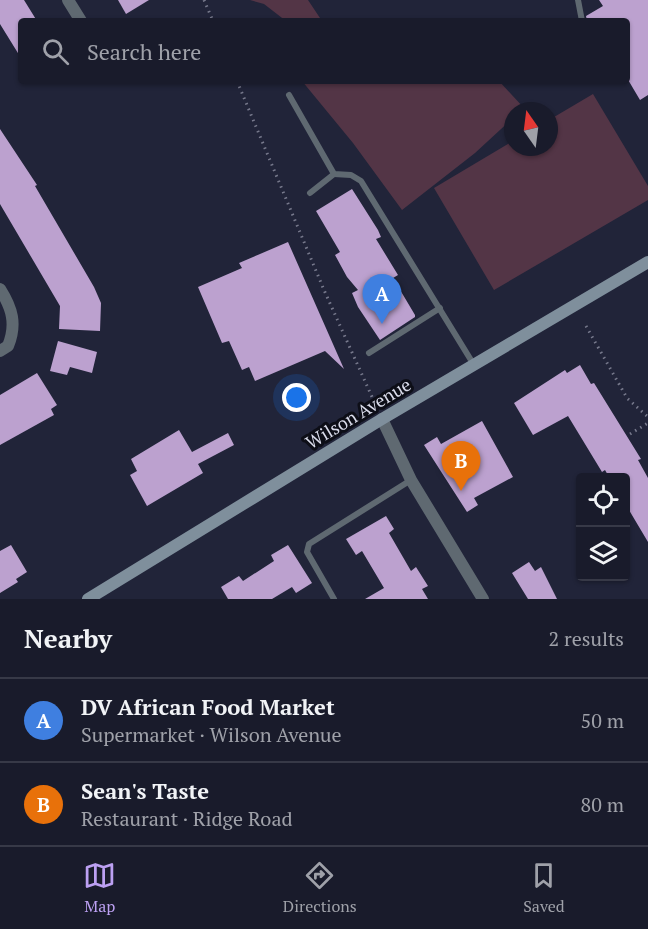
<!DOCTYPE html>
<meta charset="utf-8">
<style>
:root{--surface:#191b2b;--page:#262837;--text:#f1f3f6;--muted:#9fa1a9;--line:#373947;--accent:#bca0f2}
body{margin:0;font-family:"PT Serif",serif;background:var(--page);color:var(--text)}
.controls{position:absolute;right:18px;bottom:18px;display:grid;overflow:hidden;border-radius:6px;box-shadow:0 2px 4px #0004}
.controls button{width:54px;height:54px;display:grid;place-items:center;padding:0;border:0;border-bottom:2px solid var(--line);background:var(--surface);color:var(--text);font:30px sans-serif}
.compass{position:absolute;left:504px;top:102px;width:54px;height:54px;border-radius:50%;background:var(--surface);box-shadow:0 2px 4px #0004;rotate:346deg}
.you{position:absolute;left:297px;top:398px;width:21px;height:21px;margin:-15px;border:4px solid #fff;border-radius:50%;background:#1a73e8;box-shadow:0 0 0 9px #1a73e833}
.badge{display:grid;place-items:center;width:39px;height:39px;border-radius:50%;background:var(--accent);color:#fff;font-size:20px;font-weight:700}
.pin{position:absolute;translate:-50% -50px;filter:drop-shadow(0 2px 3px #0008)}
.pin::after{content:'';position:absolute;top:32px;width:21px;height:18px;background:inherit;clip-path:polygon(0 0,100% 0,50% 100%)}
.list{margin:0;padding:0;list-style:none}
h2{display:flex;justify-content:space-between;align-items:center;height:78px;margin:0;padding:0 24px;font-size:26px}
h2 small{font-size:20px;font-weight:400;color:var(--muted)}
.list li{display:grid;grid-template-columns:39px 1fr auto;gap:18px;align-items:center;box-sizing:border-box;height:84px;padding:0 24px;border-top:2px solid var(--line)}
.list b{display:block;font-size:22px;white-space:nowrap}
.list p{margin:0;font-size:20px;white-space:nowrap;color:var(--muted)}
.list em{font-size:20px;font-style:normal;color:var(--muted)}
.icon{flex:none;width:33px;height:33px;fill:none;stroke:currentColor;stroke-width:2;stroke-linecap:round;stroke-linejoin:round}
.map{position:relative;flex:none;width:648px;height:599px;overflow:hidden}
.search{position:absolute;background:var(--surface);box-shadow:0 2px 4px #0004;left:18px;right:18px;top:18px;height:66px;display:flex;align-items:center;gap:15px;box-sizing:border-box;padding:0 21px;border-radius:6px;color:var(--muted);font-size:22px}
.sheet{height:246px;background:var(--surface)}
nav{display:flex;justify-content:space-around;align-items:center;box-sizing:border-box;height:84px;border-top:2px solid var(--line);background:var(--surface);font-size:16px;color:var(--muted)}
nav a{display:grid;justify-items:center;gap:3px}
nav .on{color:var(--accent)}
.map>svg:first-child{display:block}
</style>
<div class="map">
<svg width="648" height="599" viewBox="0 0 648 599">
<rect width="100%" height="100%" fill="#212439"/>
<g fill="#533546">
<polygon points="250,0 308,0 322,21 286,21 264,4"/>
<polygon points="302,81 499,81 524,108 513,111 513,118 475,153 402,210 353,143"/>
<polygon points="593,94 648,186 648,200 494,290 434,188 513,141 513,147 549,147 549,120"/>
</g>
<g fill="#bca1cf">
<polygon points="0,0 24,0 37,21 21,21 21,58 0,24"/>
<polygon points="118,0 149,0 126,14"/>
<polygon points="599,0 648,0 648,95 640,100 627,78 627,21 587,21 586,16 603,6"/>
<polygon points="0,129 37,185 35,186 94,287 101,303 100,331 59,329 60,306 0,204"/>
<polygon points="352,189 378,230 381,237 376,239 398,275 393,278 415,315 415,317 380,340 358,307 352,293 358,290 347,277 335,255 340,252 316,211"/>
<polygon points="288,242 344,369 325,351 255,381 249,367 242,370 229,341 222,343 198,287 242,268 239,263"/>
<polygon points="58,341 97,352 92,373 70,367 67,375 50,371"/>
<polygon points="580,365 591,384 594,383 641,459 638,460 648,478 648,542 626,505 626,477 609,477 605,470 602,472 568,416 533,435 514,403 565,370 567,373"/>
<polygon points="37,373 57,405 51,409 54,415 0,445 0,395"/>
<polygon points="482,421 513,477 474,498 478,505 467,512 424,445 437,437 441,444"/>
<polygon points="179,430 192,452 228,433 234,445 198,464 203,473 147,506 130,475 137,471 131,459"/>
<polygon points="386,516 394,529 389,533 411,571 416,567 428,586 422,589 428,599 365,599 384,588 362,551 356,555 346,539"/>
<polygon points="11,545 27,572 16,579 18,582 0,593 0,551"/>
<polygon points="288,545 312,583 296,593 292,587 272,599 228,599 221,587 239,576 243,581 274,561 271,555"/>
<polygon points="529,562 535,571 541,567 557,599 528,599 512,573"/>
</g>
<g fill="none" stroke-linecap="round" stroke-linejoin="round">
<g stroke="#77798c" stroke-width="3" stroke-dasharray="1.5 4.5" stroke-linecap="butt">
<polyline points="204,0 213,21"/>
<polyline points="237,81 324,290 377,408"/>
<polyline points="586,326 627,398 648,417"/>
<polyline points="630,434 648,423"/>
</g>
<g stroke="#5f6971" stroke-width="6">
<polyline points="578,0 582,21"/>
<polyline points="289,95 334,174 351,175 361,181 474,365"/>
<polyline points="310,193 334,174"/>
<polyline points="369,353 440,308"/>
<polyline points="334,599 307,552 309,544 411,480"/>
</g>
<g stroke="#5f6971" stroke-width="12">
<polyline points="68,0 81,21"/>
<path d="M0,289C12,308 17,324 8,346L0,351"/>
<polyline points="382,419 411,480 483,599"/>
</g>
<polyline stroke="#7f8f9c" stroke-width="12" points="88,599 382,419 648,262"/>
</g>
<g text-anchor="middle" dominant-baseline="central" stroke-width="6" stroke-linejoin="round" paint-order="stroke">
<g font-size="18" fill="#dadceb" stroke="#0d0e17">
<text transform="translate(358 413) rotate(-31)">Wilson Avenue</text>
</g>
</g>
</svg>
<div class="controls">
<button><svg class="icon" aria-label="locate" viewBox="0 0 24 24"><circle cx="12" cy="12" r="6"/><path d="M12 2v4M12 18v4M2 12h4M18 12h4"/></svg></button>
<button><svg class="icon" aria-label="layers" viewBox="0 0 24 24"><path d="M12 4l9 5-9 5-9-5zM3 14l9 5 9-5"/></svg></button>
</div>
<svg class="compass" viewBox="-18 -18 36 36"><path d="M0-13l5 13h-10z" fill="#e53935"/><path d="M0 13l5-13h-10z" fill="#9fa1a9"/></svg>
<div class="you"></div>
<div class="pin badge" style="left:382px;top:324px;background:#3f7fe0">A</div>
<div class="pin badge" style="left:461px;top:491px;background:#e8710a">B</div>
<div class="search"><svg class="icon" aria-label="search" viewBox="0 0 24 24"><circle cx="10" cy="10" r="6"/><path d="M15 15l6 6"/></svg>Search here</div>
</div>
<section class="sheet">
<h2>Nearby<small>2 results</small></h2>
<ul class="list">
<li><span class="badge" style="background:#3f7fe0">A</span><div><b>DV African Food Market</b><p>Supermarket · Wilson Avenue</p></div><em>50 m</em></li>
<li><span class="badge" style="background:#e8710a">B</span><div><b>Sean's Taste</b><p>Restaurant · Ridge Road</p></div><em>80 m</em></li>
</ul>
</section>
<nav>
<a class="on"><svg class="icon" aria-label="map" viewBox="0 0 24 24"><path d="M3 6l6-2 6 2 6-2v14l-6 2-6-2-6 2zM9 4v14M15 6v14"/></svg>Map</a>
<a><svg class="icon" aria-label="directions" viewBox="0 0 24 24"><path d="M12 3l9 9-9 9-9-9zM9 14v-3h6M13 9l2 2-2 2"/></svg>Directions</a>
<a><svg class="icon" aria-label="saved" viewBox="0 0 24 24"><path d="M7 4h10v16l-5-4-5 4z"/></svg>Saved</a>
</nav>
